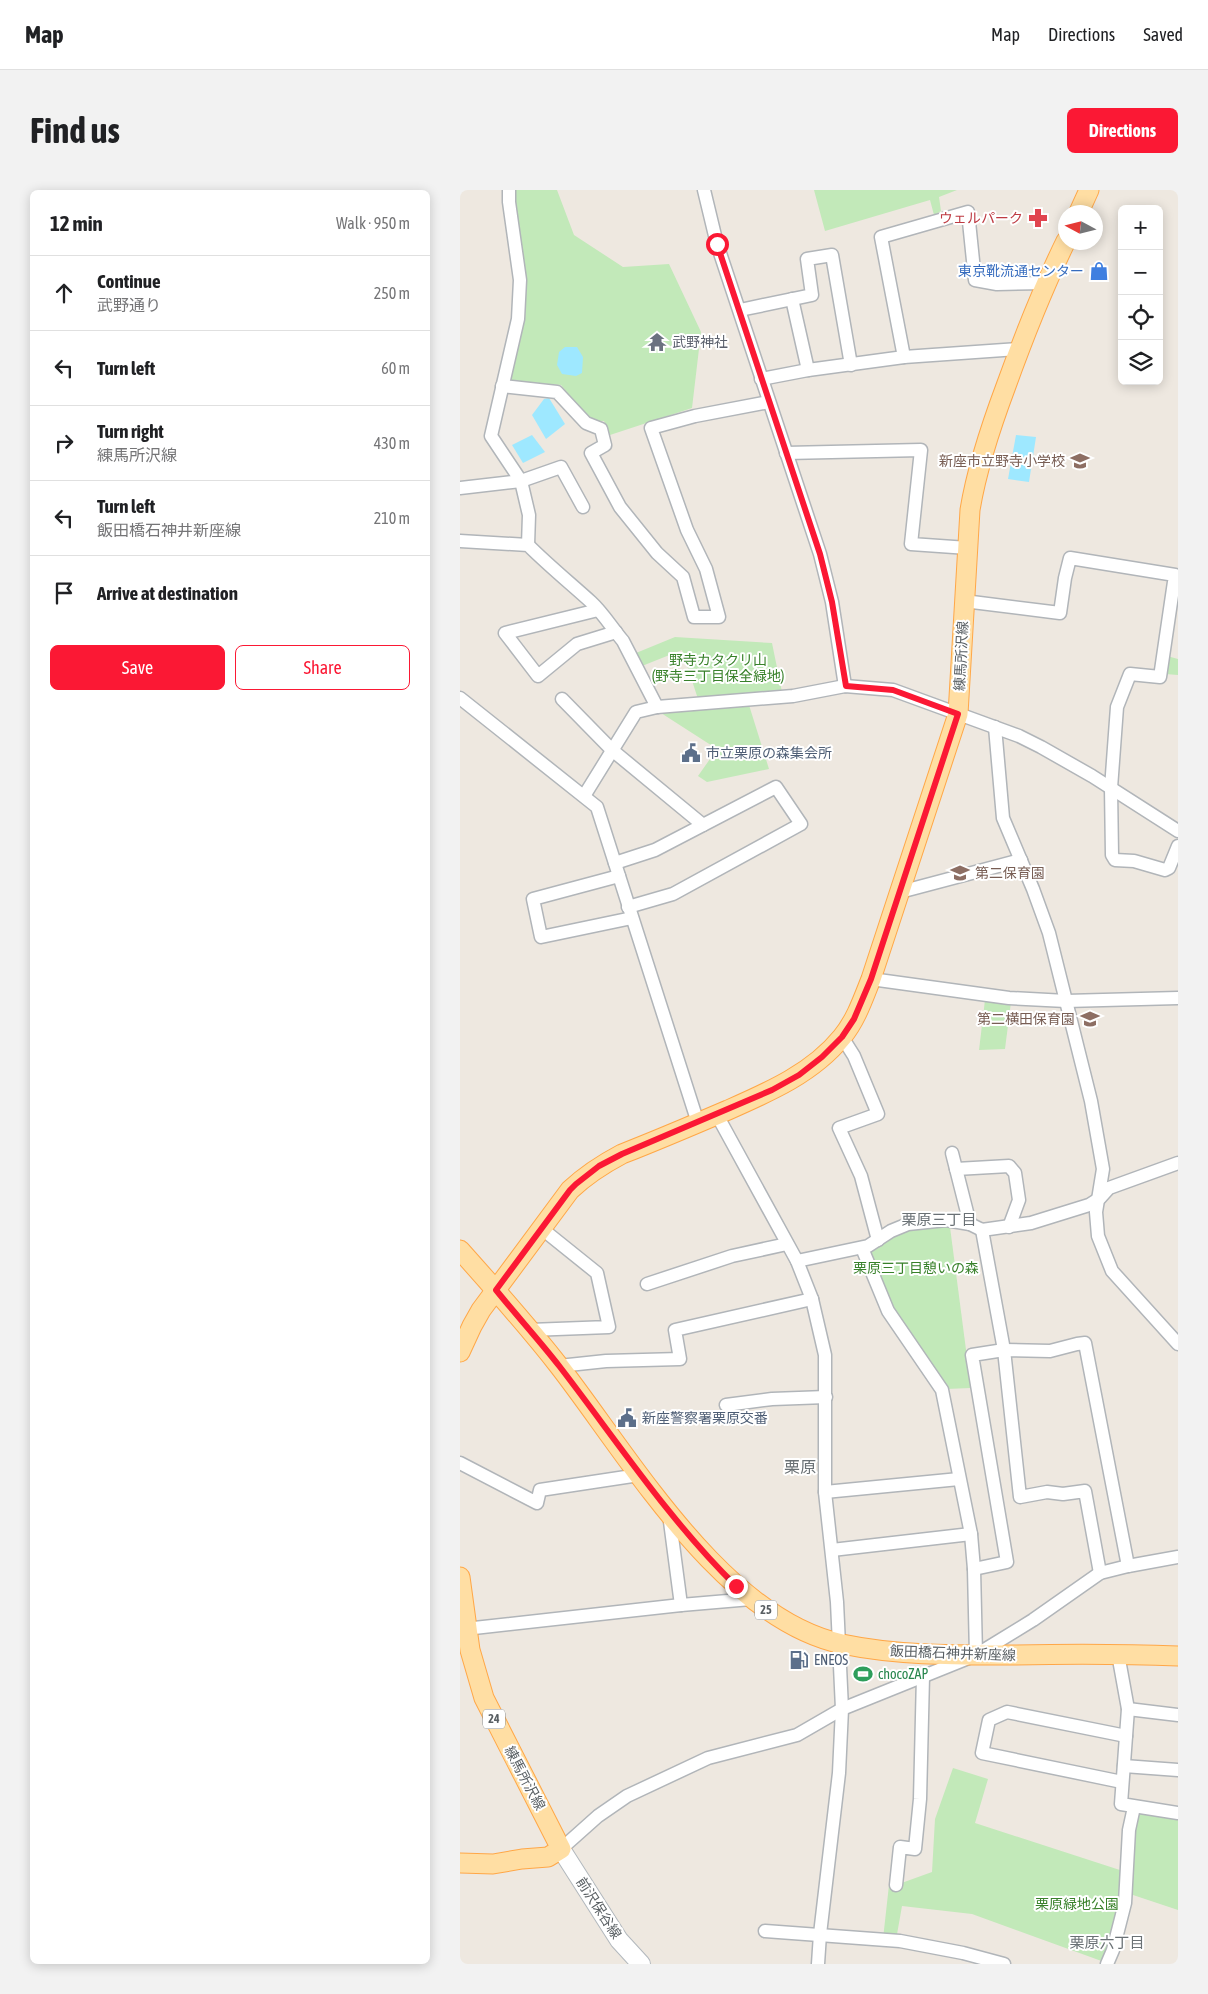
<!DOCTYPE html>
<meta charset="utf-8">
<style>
:root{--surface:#fff;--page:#f2f2f2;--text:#202124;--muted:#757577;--line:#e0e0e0;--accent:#fb1834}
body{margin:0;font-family:"Asap Condensed","Noto Sans JP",sans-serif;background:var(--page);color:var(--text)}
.controls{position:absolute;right:15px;top:15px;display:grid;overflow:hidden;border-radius:8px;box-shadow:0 2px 12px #0003}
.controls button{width:45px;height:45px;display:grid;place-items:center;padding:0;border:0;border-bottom:1px solid var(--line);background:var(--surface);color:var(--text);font:25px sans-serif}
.compass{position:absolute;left:598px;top:15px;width:45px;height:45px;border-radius:50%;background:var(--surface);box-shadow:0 2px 12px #0003;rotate:277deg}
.stop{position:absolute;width:15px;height:15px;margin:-11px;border:4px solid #fb1834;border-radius:50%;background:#fff}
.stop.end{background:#fb1834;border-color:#fff;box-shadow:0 1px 5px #0008}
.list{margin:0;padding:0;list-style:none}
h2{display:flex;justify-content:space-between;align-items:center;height:65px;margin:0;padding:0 20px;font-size:21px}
h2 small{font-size:16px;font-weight:400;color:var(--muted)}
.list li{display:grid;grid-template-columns:32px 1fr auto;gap:15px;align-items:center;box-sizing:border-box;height:75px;padding:0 20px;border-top:1px solid var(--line)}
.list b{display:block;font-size:19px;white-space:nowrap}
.list p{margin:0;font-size:16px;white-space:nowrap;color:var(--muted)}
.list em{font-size:16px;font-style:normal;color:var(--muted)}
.actions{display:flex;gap:10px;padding:15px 20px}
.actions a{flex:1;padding:11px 0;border:1px solid var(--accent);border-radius:8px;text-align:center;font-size:18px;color:var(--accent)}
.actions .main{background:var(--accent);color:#fff}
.icon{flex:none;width:28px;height:28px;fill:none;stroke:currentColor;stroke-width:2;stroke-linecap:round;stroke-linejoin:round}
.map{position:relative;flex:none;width:718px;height:1774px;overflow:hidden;border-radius:8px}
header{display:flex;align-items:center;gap:30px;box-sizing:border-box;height:70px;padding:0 25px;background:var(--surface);border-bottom:1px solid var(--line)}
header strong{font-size:24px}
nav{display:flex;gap:28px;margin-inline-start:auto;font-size:18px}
.intro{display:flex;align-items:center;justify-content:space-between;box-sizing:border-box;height:120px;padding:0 30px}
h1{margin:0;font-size:35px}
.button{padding:12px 22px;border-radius:8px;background:var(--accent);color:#fff;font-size:18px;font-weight:700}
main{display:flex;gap:30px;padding:0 30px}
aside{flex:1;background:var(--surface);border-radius:8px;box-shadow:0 2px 12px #0003}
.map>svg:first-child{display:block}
</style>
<header>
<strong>Map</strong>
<nav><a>Map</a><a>Directions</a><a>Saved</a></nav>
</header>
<div class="intro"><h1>Find us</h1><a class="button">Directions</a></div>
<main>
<aside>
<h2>12 min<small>Walk · 950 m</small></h2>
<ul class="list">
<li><svg class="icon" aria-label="ahead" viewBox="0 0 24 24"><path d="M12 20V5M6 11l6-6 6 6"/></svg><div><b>Continue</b><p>武野通り</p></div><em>250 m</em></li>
<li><svg class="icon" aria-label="left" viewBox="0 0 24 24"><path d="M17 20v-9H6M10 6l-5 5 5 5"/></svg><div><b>Turn left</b></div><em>60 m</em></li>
<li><svg class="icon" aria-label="right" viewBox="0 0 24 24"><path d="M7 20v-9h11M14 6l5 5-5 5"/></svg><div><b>Turn right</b><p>練馬所沢線</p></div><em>430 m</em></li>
<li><svg class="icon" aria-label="left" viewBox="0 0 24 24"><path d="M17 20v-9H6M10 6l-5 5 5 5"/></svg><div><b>Turn left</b><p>飯田橋石神井新座線</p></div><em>210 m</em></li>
<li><svg class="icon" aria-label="arrive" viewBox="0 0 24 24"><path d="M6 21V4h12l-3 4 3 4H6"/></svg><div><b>Arrive at destination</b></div></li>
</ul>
<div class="actions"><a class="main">Save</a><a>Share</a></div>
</aside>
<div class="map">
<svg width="718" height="1774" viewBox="0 0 718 1774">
<rect width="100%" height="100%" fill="#eee8e0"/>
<g fill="#c2e9b9">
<polygon points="50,0 97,0 114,45 163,77 209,74 241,142 232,218 150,245 144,231 130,231 101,195 50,191 65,130 66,88"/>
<polygon points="354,0 497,0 479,7 481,21 474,25 470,10 365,41"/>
<polygon points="215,447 312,453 322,502 238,509 222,460 182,476 176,463"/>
<polygon points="707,466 718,469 718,485 705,484"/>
<polygon points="289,515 309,579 247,592 238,586 257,559 201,523"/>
<polygon points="525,810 551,812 545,859 519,860"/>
<polygon points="484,1036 490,1037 511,1198 486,1199 430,1120 405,1059 448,1039"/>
<polygon points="493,1578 528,1589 515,1633 666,1682 674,1617 718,1623 718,1720 667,1703 647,1773 512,1724 442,1716 436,1750 423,1749 429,1695 436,1695 472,1682 475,1629"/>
</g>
<g fill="#9ee8ff">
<polygon points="105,157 117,157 123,167 122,183 116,186 102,184 97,175 99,162"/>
<polygon points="89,208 105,234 86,249 72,225 84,209"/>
<polygon points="72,245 85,262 63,273 52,255"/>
<polygon points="556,245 576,247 569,292 548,289"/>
</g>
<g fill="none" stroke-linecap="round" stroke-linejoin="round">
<g stroke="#b1b5b9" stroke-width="15">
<g id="minor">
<polyline points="49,0 49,12 60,90 58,129 31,246 61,291 69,325 68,355"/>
<polyline points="244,0 257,54 360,364 372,412 385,496"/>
<polyline points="332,109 348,180"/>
<polyline points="280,120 352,105 347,69 372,65 391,175"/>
<polyline points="444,167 421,47 508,22 515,90 537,94 586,93"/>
<polyline points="301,189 348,180 444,167 559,159"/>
<polyline points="42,196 97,202 126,233 141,239 145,255 131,263 160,317 197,363 223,387 234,427 259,427 246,379 227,340 191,238 235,226 309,212"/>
<polyline points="326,263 461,260 451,354 508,358"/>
<polyline points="0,298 61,291 101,277 123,317"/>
<path d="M0,351L68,355C88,375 110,393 131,412C143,423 152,438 163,451L197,517"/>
<polyline points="504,411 600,423 605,388 610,368 715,385 700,487 670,484 657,517 651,598 652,665 655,670 674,671 705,680 709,678 718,656"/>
<polyline points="138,420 45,443 78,486 117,454 156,442"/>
<polyline points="0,508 137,617 238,933"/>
<polyline points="102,509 152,560 243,635"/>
<polyline points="535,537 543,628 573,699 589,743 631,911 643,979 636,1022 638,1046 652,1081 718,1154"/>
<polyline points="124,606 176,522 197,517 333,506 385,496 433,500 559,546 581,557 632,586 718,641"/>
<polyline points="155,673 195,660 316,597 341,634 213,704 168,717"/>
<polyline points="159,686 73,709 81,747 172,728"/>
<polyline points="440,702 561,670"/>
<polyline points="411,789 549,808 606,811 718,808"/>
<polyline points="382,847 394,866 418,924 379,938 401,986 418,1050"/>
<polyline points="257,925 337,1071 352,1109 365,1165 365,1302 377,1412 382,1519 379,1583 360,1744 358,1774"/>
<polyline points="492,963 510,1034"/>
<polyline points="496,979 549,976 555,983 559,1010 549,1037"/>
<polyline points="522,1040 544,1160 560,1307 587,1302 603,1304 625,1301 640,1383"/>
<polyline points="402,1058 428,1121 482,1200 511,1344 514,1379 516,1465"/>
<polyline points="337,1071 408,1056 431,1041 448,1034 486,1030 510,1034 522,1040 571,1033 629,1015 640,1008 649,998 718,973"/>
<polyline points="187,1094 272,1066 327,1054"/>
<polyline points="70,1140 149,1137 137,1083 81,1038"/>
<polyline points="99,1176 146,1171 220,1169 215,1140 352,1109"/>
<polyline points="266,1215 312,1209 366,1207"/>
<polyline points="0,1273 77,1313 80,1300 179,1285"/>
<polyline points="365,1302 499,1289"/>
<polyline points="209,1324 221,1415"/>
<polyline points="372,1360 511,1344"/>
<polyline points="514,1379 547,1372 512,1165 544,1160 590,1161 617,1154 625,1153 668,1376"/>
<polyline points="5,1439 221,1415 291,1409"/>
<polyline points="658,1464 668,1519 661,1614 718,1623"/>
<polyline points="668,1519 718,1525"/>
<polyline points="664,1576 718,1580"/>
<polyline points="662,1592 522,1563 529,1530 547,1522 666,1546"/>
<polyline points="101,1659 138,1626 167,1606 248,1568 337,1545 382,1519 516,1465 573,1430 640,1383 668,1376 718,1367"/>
<polyline points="436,1695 440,1657 455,1659 460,1609 463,1486"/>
<polyline points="305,1741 440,1751 503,1763 544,1774"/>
<polyline points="647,1774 653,1760 665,1713 669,1640 674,1617"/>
</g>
</g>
<g stroke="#b2b8bd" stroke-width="20">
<polyline id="secondary" points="101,1659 159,1750 181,1774"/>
</g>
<g stroke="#ffa747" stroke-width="21">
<g id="primary">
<polyline points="619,22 629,0"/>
<path d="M0,1060C34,1098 68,1136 99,1176C169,1266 263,1429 382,1454C439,1466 498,1465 556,1465C610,1464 664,1464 718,1466"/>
<path d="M0,1162L12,1136L21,1120L110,1000C126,985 143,974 162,964C198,950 233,935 268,920C309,902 353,883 382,847C396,830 403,809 411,789L498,524L510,320C517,277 531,236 546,196C564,146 583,98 606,51"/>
<polyline points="0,1387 10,1460 24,1508 101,1659 88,1667 62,1669 33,1674 0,1673"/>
</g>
</g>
<use href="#minor" stroke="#fff" stroke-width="12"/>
<use href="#secondary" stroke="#fff" stroke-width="18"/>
<use href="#primary" stroke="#ffdea3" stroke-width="19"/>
</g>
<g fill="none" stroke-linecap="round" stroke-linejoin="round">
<path stroke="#fb1834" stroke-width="6" d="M257,54L360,364L372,412L386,496L433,500L498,524L411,789L394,829L382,847L362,867L339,885L312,900L162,964L139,976L116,994L110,1000L36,1100C57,1126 79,1150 100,1177C157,1251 209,1330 276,1396"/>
</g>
<defs>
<g id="pharmacy-bare" transform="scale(1.5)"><path d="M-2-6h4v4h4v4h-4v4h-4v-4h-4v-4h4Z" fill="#e0444e" stroke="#fff" stroke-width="2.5" paint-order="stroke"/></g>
<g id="shop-bare" transform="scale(1.5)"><path d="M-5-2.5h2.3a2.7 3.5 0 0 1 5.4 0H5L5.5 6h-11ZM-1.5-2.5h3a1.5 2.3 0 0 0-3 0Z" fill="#3f7fe0" stroke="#fff" stroke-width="2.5" paint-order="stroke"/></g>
<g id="temple-bare" transform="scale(1.5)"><path d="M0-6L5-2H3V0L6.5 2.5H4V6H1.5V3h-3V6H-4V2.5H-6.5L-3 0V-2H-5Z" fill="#6b7280" stroke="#fff" stroke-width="2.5" paint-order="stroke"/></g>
<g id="school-bare" transform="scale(1.5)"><path d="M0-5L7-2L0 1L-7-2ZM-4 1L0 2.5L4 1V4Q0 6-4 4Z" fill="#8d6e63" stroke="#fff" stroke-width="2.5" paint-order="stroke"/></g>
<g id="civic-bare" transform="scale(1.5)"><path d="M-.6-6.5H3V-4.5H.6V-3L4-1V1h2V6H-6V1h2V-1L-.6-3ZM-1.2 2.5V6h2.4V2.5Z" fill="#5c6f8a" stroke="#fff" stroke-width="2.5" paint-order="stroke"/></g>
<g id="fuel-bare" transform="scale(1.5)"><path d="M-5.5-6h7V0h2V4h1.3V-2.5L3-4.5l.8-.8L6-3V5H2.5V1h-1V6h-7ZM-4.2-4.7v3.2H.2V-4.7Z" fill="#5c6f8a" stroke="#fff" stroke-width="2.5" paint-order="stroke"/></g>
<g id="stadium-bare" transform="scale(1.5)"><path d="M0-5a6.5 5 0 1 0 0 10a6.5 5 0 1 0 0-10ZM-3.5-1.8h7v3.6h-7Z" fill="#2e9e5b" stroke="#fff" stroke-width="2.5" paint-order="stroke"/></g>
</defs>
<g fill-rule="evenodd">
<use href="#pharmacy-bare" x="578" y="28"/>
<use href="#shop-bare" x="639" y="81"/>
<use href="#temple-bare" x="197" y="152"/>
<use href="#school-bare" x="620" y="271"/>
<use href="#civic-bare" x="231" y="563"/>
<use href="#school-bare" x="500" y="683"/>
<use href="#school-bare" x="630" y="829"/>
<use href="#civic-bare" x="167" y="1228"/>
<use href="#fuel-bare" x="339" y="1470"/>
<use href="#stadium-bare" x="403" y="1484"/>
</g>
<g text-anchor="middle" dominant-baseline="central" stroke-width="4" stroke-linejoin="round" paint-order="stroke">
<g fill="#fff" stroke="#8b8f92" stroke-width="1">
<rect x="295" y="1410.5" width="22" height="19" rx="4"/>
<rect x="23" y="1519.5" width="22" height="19" rx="4"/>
</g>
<g font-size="12" font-weight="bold" fill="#595f63">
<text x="306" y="1420">25</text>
<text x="34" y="1529">24</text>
</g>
<g font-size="14" fill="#be3a42" stroke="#fff" text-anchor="end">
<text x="563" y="28">ウェルパーク</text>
</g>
<g font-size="14" fill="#366cbe" stroke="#fff" text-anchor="end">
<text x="624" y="81">東京靴流通センター</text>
</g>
<g font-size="14" fill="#5b616d" stroke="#fff" text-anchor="start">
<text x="212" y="152">武野神社</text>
</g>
<g font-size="14" fill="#785e54" stroke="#fff" text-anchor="end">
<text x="605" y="271">新座市立野寺小学校</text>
<text x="515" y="683" text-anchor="start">第二保育園</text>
<text x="615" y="829">第二横田保育園</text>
</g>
<g font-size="14" fill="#595f63" stroke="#fff">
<text transform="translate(501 466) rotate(-87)">練馬所沢線</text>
<text transform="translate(493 1463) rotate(2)">飯田橋石神井新座線</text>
<text transform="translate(65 1588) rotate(62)">練馬所沢線</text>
<text transform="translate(139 1718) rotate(57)">前沢保谷線</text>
</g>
<g font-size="14" fill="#38812a" stroke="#fff">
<text x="258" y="470">野寺カタクリ山<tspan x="258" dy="16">(野寺三丁目保全緑地)</tspan></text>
<text x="456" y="1078">栗原三丁目憩いの森</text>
<text x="617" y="1714">栗原緑地公園</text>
</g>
<g font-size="14" fill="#4e5e75" stroke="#fff" text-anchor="start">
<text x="246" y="563">市立栗原の森集会所</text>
<text x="182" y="1228">新座警察署栗原交番</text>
<text x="354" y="1470">ENEOS</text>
</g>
<g font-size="14" fill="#27864d" stroke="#fff" text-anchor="start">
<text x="418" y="1484">chocoZAP</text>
</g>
<g font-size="15" fill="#6a7175" stroke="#fff">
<text x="479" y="1029">栗原三丁目</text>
<text x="647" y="1752">栗原六丁目</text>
</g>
<g font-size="16" fill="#6a7175" stroke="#fff">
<text x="340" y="1277">栗原</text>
</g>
</g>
</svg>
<div class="controls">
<button>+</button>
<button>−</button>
<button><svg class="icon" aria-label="locate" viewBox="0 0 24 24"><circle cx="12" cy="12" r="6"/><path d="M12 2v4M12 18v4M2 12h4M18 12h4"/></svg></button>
<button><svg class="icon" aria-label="layers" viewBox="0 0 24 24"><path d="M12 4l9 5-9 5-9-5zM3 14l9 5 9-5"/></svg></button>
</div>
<svg class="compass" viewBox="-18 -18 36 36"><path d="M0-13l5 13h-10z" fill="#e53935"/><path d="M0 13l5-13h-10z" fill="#757577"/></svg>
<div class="stop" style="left:257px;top:54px"></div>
<div class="stop end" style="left:276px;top:1396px"></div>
</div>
</main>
